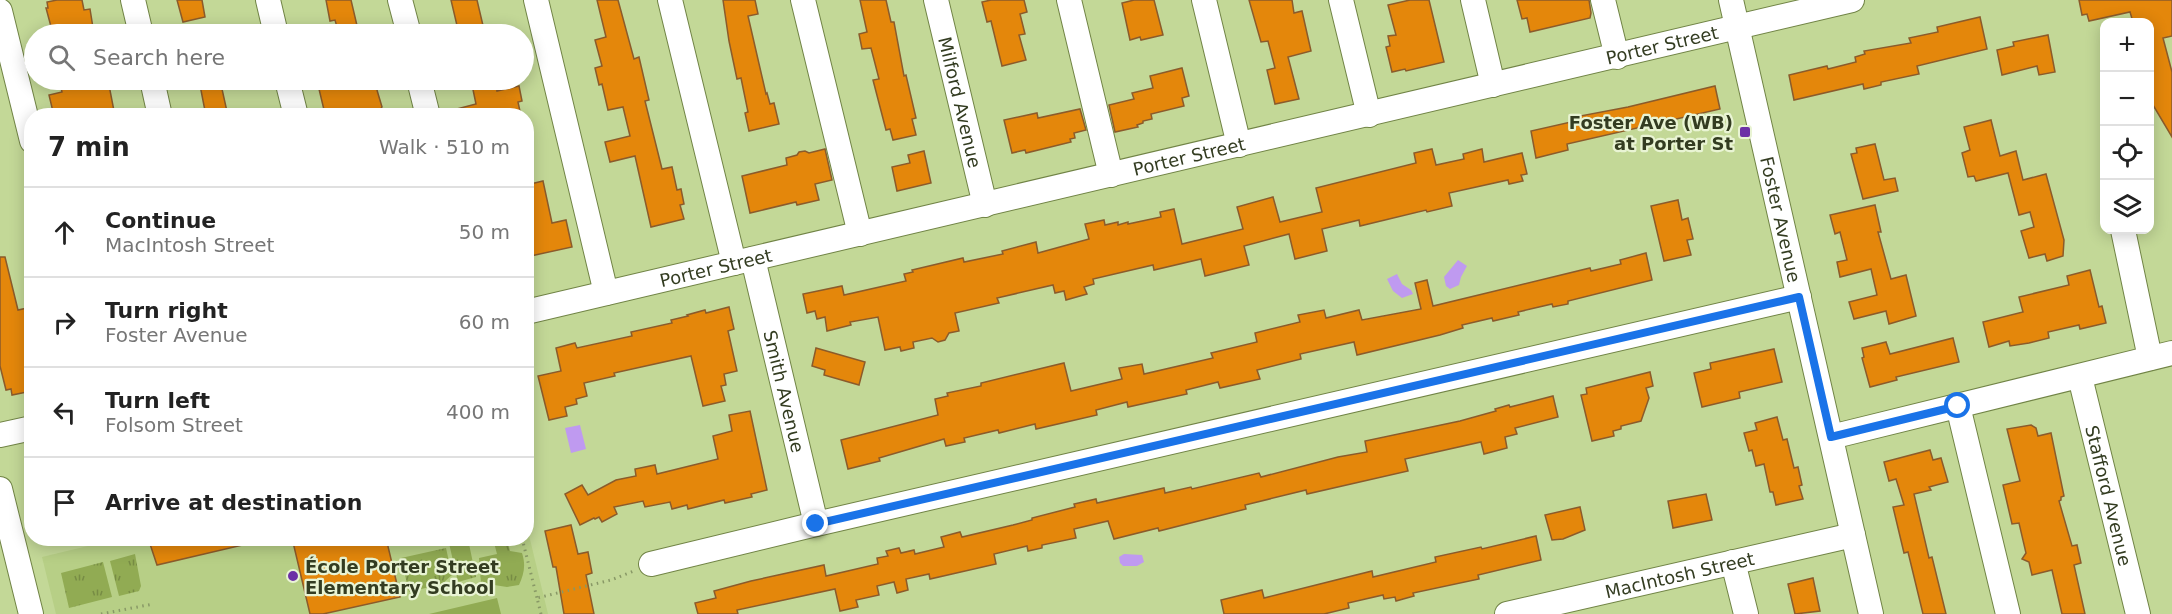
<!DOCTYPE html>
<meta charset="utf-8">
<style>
:root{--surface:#fff;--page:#f6f6f6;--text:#222;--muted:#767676;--line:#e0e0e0}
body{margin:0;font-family:"DejaVu Sans",sans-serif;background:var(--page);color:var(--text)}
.controls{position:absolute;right:18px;top:18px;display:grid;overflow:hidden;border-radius:12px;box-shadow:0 3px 15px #0003}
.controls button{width:54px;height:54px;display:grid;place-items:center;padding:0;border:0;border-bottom:2px solid var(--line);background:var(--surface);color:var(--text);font:30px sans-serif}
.stop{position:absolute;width:18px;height:18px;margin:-14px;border:4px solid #1a73e8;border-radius:50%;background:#fff}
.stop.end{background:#1a73e8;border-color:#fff;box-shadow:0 2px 6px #0008}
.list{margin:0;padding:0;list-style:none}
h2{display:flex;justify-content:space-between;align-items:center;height:78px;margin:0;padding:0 24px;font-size:26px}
h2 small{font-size:20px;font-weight:400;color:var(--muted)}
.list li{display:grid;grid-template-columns:39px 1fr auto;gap:18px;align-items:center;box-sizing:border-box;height:90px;padding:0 24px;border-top:2px solid var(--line)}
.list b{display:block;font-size:22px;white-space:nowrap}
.list p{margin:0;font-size:20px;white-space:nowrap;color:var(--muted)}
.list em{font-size:20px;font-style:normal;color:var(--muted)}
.icon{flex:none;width:33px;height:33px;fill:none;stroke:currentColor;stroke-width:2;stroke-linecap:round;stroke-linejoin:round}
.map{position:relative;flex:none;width:2172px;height:614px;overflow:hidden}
.search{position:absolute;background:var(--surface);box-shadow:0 3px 15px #0003;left:24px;top:24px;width:510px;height:66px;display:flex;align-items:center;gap:15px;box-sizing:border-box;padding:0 21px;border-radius:33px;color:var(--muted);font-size:22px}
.panel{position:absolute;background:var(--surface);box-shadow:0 3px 15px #0003;left:24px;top:108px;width:510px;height:438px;border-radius:24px}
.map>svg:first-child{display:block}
</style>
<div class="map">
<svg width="2172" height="614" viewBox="0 0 2172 614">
<defs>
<pattern id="grass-tufts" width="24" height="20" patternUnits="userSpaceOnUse" patternTransform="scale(1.5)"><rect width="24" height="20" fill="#91ab53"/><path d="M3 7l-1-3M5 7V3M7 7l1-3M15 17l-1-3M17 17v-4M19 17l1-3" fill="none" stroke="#778c44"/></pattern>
</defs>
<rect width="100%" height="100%" fill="#c3d897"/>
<polygon fill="#b7cf86" points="527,527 548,614 56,614 42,557 117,539 526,538"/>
<g fill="url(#grass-tufts)">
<polygon points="448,539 486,539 469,544 476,577 458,582"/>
<path d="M493,539H507L510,551L522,553C526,565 524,574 519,585L507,587L481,583L479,558L497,554Z"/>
<polygon points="446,548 452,575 442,584 409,592 401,558"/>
<polygon points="135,554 141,586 139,591 119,596 110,561"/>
<polygon points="103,562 112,597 69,608 61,573"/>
</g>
<polygon fill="#91ab53" points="497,598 501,614 429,614"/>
<g fill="#bf9af0">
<polygon points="1458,260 1467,266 1461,277 1459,285 1450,289 1446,286 1444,277"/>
<polygon points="1397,274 1402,284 1411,290 1413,294 1402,298 1393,291 1387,279"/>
<polygon points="580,425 586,449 571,453 565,428"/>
<polygon points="1124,554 1142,555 1144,562 1137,566 1123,566 1120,563 1119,557"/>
</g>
<g fill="#e4870b" stroke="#8b5b2b" stroke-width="1.5">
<polygon points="57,0 82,0 84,10 90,9 94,34 53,34 46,8 48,8 47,2"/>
<polygon points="177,0 202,0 205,17 183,22"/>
<polygon points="326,0 351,0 359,34 339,34 335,20 330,21"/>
<polygon points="451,0 477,0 485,34 459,34"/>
<polygon points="597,0 618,0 634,59 639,57 649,100 645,101 662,169 672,167 677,190 681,189 684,204 680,205 684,219 651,227 635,156 610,162 605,142 630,136 623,107 608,110 602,84 599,85 595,68 602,66 595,40 606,37"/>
<polygon points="723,0 755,0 758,14 748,16 766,94 767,93 770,104 774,103 779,124 749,131 745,113 748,112 741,78 737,79 729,41"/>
<polygon points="860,0 886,0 891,22 894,22 904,76 906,75 916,118 912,119 916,135 893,140 890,129 886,130 873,80 879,79 871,48 862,49 859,34 867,32"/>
<polygon points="991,0 1024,0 1027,12 1020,14 1025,34 1019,35 1026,60 1002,66 991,21 987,22 982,2"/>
<polygon points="1134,0 1154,0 1163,35 1141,40 1140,37 1130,40 1122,3"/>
<polygon points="1249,0 1292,0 1294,13 1302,11 1311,51 1288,57 1299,99 1275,104 1267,70 1275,68 1268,41 1261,42"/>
<polygon points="1410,0 1429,0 1444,62 1406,71 1405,69 1392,72 1386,47 1390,46 1388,36 1396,35 1388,5"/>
<polygon points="1517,0 1589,0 1591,13 1590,18 1530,32 1527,18 1522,19"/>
<polygon points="2079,0 2172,0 2172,36 2163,38 2172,72 2172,137 2150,100 2150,22 2133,22 2130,12 2089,21 2087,14 2082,15"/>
<polygon points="1980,17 1987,49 1917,66 1919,74 1881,82 1881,85 1864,89 1863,84 1794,100 1789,75 1827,66 1828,69 1856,62 1855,57 1865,54 1864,51 1911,43 1909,38 1938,32 1937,27"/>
<polygon points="2048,35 2055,72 2039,75 2037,66 2002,75 1997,50 2014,46 2013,42"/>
<polygon points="1182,68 1189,96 1182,98 1184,106 1151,114 1152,119 1143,121 1143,123 1137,125 1138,127 1115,132 1109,105 1134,99 1132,93 1153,88 1150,76"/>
<polygon points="59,80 108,80 115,116 54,116 49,95 62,92"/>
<polygon points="199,80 220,80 228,116 206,116"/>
<polygon points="333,80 374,80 382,107 378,113 367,116 348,116 347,109 325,114 319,89 334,85"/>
<polygon points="471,80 495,80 497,91 519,86 522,101 518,102 521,116 450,116 449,111 476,104"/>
<polygon points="1715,86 1720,109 1567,144 1568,150 1536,158 1531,131 1580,120 1580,116 1628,107"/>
<polygon points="1080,109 1086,130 1074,133 1075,138 1070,139 1071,142 1026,153 1025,150 1012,153 1004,120 1037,113 1038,118"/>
<polygon points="1991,120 2000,156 2016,151 2023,180 2046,174 2064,240 2063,256 2047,261 2045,254 2029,258 2021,231 2034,227 2030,212 2019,215 2008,173 1976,181 1974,176 1968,177 1962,153 1970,150 1964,127"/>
<polygon points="1875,144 1884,180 1895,178 1898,191 1863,199 1851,154 1857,153 1856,148"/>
<polygon points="825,149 832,180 815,184 819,200 797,205 796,202 750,213 742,176 787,165 786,158 797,155 799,152 805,151 809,153"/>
<polygon points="1432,149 1436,165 1464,159 1463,154 1482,149 1484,162 1522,153 1527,174 1521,175 1523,181 1509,184 1508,180 1449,193 1452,206 1427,212 1426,210 1360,226 1359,220 1322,229 1327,251 1295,259 1289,234 1244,246 1249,265 1205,276 1201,259 1154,270 1153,265 1093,279 1094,284 1084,287 1087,294 1066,300 1064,291 1055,293 1053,285 997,298 999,303 955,313 959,331 949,333 945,340 938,342 932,338 913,342 914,348 901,351 900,347 885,350 878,317 850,322 851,325 827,331 825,317 817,319 815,311 807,313 803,294 842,286 844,295 906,281 904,274 913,272 912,270 963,258 964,262 1003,254 1002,251 1036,242 1038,253 1089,239 1085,224 1104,220 1105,225 1118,222 1118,225 1128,222 1128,224 1161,217 1160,212 1174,209 1182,244 1243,229 1237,207 1273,197 1280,222 1322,212 1316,188 1416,163 1414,153"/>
<polygon points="924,151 931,183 897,191 892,167 910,163 908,155"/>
<polygon points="543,181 552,223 566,220 572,247 526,257 526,185"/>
<polygon points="1678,200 1682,220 1688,218 1693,239 1687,240 1691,255 1664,261 1651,206"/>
<polygon points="1875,205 1881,232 1878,232 1891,279 1906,275 1916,316 1889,324 1886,311 1854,319 1849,302 1877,295 1871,269 1840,277 1837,262 1847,260 1840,232 1835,234 1830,215"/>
<polygon points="1646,253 1652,280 1568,301 1568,304 1553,307 1552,304 1518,312 1519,315 1493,321 1492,318 1462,325 1463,328 1440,335 1357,355 1354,342 1300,354 1301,359 1257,370 1260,379 1220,388 1218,382 1186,390 1187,394 1128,407 1127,402 1096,410 1097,415 1036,429 1035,424 999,433 998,430 964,438 965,442 946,446 944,439 879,458 880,461 848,469 841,440 938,415 935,399 948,396 947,393 981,386 981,383 1064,363 1071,391 1122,379 1119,368 1142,364 1144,374 1213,358 1211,353 1257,342 1255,333 1300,322 1298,315 1324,310 1326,318 1359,310 1362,320 1421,309 1415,283 1427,280 1433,306 1590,268 1591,271 1621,264 1620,260"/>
<polygon points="0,257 5,257 18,310 32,307 32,391 12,395 11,389 6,390 0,366"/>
<polygon points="2090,270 2099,307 2102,306 2106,323 2080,329 2079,325 2048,332 2049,338 2029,343 2010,346 2009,341 1989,347 1983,322 2023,312 2019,297 2069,285 2067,276"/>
<polygon points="729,307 734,329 728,331 737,371 724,374 726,385 721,386 725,401 703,406 691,356 614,373 615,376 584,383 587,396 576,399 577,404 565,407 567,416 549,420 538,376 561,371 556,348 575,343 577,348 632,336 631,332 672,323 671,320 688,316 687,315 705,310 706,313"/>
<polygon points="1953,338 1959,362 1896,377 1897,380 1870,387 1862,358 1864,357 1862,348 1886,342 1890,354"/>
<polygon points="816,348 865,362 859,385 824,375 825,370 812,366"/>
<polygon points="1774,349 1782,382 1739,392 1740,398 1702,407 1694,373 1711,369 1710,363"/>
<polygon points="1650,372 1653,386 1646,388 1649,398 1641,421 1621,426 1621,429 1613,431 1614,436 1592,441 1581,395 1587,394 1586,388"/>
<polygon points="1553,396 1558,417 1515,428 1517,434 1505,437 1507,448 1484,454 1481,442 1405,459 1408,471 1307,494 1306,490 1245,505 1246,509 1159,531 1158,528 1114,539 1108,521 1074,529 1076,538 1042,545 1042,548 1028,551 1027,546 994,554 996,564 930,579 929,574 906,579 908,590 897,593 894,582 877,586 879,595 856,600 858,607 840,611 835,589 737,610 738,614 698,614 695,603 716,598 714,591 751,581 824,565 826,576 878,564 877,558 888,556 886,551 899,548 901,553 914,550 915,554 944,547 941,537 960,532 962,537 1013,525 1032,520 1032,518 1075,507 1074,504 1096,499 1097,503 1164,488 1165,493 1191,487 1192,489 1259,473 1261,477 1338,457 1367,452 1365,441 1460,421 1496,411 1495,409 1509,405 1510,407"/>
<polygon points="750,411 767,490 751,494 752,497 725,503 724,500 688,509 687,505 672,509 670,502 645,507 643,501 614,507 617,514 602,522 599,517 595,519 594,518 580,525 565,494 582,485 588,495 616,480 636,476 635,469 655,465 657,474 718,459 713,436 732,431 729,415"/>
<polygon points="1777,417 1783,440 1787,439 1794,468 1798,467 1802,485 1799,486 1803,499 1776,505 1773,492 1770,492 1764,464 1756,466 1752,450 1749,451 1744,433 1757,430 1755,423"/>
<polygon points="2031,425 2036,428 2038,436 2051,433 2064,496 2061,497 2061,500 2059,501 2072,546 2077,545 2081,563 2074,565 2085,614 2062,614 2052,570 2032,575 2029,562 2022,559 2026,553 2019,523 2012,524 2003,485 2020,481 2007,429"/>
<polygon points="1930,450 1933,460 1941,458 1948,482 1929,487 1931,490 1914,494 1929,558 1932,557 1946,614 1923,614 1908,552 1904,553 1893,507 1904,505 1896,479 1889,481 1884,462"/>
<polygon points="1706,494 1712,520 1673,528 1668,501"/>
<polygon points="1580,507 1585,530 1563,539 1552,540 1545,515"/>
<polygon points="571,525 578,554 588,552 592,573 586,575 594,614 564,614 556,567 553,567 545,531"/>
<polygon points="1536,536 1541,560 1478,575 1479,579 1413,593 1414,596 1396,601 1395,597 1384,599 1383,595 1348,603 1349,608 1324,614 1224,614 1221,600 1262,590 1264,598 1372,571 1373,577 1436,562 1435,557 1481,547 1482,549"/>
<polygon points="148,538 246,538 247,544 157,565"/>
<polygon points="292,538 386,538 400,597 323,614 310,614"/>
<polygon points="1813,578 1820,611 1795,614 1788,584"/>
</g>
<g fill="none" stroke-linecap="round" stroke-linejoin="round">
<g stroke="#718446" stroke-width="26">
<g id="minor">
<polyline points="133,0 141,34"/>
<polyline points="268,0 276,34"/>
<polyline points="400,0 409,34"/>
<polyline points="536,0 606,293"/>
<polyline points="670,0 734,263"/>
<polyline points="803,0 860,234"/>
<path id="s1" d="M936,0L985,205"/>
<polyline points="1069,0 1111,175"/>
<polyline points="1204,0 1239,145"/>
<polyline points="1341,0 1369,115"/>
<polyline points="1473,0 1493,85"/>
<polyline points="1603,0 1617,57"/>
<path id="s2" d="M1731,0L1871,614"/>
<polyline points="0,11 32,141"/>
<polyline points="152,80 160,116"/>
<polyline points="287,80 296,116"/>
<polyline points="419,80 428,116"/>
<polyline points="2123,230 2150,358"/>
<path id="s3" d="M753,259L816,524"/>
<path id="s4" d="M526,312L1852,0"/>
<path id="s5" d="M2080,377L2138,614"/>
<polyline points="1958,406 2008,614"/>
<polyline points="0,435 32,428"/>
<polyline points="1831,437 2172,353"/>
<polyline points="0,489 31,614"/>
<polyline points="1733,562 1746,614"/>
<polyline points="651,564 816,524 1799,297"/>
<path id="s6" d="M1507,614L1853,535"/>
</g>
</g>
<g stroke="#889866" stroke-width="3" stroke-dasharray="1.5 4.5" stroke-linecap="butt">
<polyline points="522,538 537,598"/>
<polyline points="101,614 153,604"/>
<polyline points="541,614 537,598 611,580 634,571"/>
</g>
<use href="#minor" stroke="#fff" stroke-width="24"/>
</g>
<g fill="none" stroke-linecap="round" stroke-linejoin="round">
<polyline stroke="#1a73e8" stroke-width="8" points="816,524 1799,297 1831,437 1958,406"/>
</g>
<g fill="#6c30a6" stroke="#e9f4d4" stroke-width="2">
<rect x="1739" y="126" width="12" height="12" rx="3"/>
<circle cx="293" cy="576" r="6"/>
</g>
<g text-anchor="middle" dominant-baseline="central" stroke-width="4.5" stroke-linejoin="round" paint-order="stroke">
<g font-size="18" fill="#333c21" stroke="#e9f4d4">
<text stroke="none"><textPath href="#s4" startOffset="1167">Porter Street</textPath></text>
<text stroke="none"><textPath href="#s1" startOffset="105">Milford Avenue</textPath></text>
<text stroke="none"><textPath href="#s4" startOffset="681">Porter Street</textPath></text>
<text stroke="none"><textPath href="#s2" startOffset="225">Foster Avenue</textPath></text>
<text stroke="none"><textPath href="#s4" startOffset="195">Porter Street</textPath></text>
<text stroke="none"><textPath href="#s3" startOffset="136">Smith Avenue</textPath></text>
<text stroke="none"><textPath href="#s5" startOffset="122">Stafford Avenue</textPath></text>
<text stroke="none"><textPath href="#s6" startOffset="177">MacIntosh Street</textPath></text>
</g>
<g font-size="18" font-weight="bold" fill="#333c21" stroke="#e9f4d4" text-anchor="end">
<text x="1733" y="122">Foster Ave (WB)<tspan x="1733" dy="21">at Porter St</tspan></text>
<text x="305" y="566" text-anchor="start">École Porter Street<tspan x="305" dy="21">Elementary School</tspan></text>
</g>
</g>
</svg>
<div class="controls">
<button>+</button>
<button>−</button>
<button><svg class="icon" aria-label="locate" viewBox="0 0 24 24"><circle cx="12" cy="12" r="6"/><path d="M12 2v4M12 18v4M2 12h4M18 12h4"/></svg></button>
<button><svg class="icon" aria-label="layers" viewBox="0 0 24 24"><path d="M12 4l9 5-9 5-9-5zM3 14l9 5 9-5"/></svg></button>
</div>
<div class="stop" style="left:1958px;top:406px"></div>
<div class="stop end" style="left:816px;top:524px"></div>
<div class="search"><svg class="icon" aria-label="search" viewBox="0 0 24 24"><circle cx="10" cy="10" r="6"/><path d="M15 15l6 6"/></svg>Search here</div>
<section class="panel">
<h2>7 min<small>Walk · 510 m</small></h2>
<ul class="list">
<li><svg class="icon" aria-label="ahead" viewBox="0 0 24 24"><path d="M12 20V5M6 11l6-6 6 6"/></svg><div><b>Continue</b><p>MacIntosh Street</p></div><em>50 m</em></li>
<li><svg class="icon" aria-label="right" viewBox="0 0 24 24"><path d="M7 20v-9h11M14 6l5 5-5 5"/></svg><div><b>Turn right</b><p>Foster Avenue</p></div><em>60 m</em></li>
<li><svg class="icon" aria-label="left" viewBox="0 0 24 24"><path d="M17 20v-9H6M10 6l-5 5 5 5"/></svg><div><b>Turn left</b><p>Folsom Street</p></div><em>400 m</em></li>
<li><svg class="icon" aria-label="arrive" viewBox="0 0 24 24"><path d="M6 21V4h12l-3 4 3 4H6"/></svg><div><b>Arrive at destination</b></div></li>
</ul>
</section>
</div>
